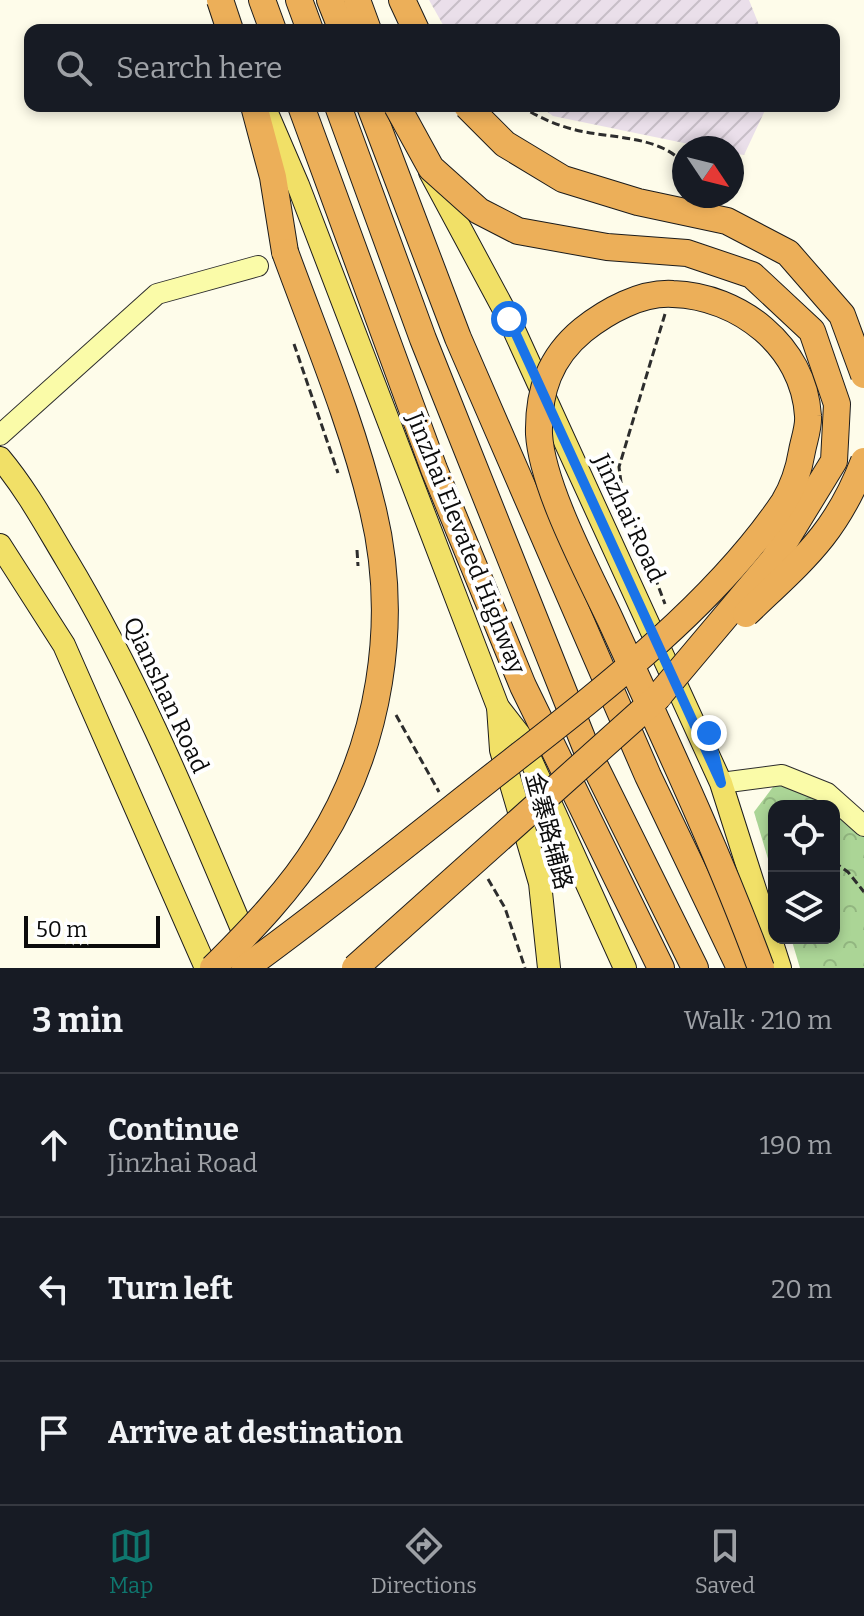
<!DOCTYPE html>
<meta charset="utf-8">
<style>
:root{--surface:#171b24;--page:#20242c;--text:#f1f3f6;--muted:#9ea1a6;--line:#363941;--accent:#0f766e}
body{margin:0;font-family:Bitter,"Noto Sans SC",serif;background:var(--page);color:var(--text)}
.controls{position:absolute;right:24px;bottom:24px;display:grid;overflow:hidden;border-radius:16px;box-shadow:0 4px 12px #0003}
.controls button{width:72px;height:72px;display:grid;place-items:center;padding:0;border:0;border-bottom:2px solid var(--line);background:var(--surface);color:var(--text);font:40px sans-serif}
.compass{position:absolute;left:672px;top:136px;width:72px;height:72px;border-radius:50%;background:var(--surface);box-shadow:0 4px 12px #0003;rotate:125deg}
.scale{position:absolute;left:24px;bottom:20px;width:136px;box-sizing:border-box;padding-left:8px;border:4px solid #0b0b0b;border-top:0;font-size:22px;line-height:28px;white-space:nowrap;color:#0b0b0b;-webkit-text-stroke:6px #fff;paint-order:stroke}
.stop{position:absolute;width:24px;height:24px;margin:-18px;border:6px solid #1a73e8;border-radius:50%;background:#fff}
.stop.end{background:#1a73e8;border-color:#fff;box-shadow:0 2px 8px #0008}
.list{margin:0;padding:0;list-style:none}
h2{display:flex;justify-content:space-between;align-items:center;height:104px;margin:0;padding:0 32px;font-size:34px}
h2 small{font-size:26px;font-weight:400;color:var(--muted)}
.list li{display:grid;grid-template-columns:52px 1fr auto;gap:24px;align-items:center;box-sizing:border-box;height:144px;padding:0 32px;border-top:2px solid var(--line)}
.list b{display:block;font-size:30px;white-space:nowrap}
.list p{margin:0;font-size:26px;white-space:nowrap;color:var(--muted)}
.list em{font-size:26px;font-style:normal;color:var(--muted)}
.icon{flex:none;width:44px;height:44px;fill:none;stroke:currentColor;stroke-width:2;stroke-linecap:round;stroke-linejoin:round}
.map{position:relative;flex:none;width:864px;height:968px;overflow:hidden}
.search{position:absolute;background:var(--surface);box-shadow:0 4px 12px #0003;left:24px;right:24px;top:24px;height:88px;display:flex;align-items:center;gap:20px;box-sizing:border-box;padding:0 28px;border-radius:16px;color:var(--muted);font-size:30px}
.sheet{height:536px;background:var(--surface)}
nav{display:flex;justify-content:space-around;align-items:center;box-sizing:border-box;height:112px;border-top:2px solid var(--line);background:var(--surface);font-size:22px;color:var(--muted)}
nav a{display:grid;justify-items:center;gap:4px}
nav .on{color:var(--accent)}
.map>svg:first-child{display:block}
</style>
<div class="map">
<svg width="864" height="968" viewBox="0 0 864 968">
<defs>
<pattern id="industrial-furrows" width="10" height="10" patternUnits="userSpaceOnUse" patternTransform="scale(2)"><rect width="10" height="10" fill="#eadfea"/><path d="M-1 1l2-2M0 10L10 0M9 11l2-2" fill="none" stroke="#c7bec7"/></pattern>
<pattern id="forest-crowns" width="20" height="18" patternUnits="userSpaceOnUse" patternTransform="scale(2)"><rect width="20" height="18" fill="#abd596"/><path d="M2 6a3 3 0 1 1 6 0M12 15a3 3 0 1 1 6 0" fill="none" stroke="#92b680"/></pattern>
</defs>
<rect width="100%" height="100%" fill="#fefcea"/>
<g fill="url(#industrial-furrows)">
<polygon points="429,0 749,0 761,30 446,30"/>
<polygon points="539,106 767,106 744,155 732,153 732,148 708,148 553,116"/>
</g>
<polygon fill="url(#forest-crowns)" points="782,775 827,793 864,826 864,968 800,968 791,938 834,938 834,806 774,806 774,879 754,812"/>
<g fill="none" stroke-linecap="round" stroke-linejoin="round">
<g stroke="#2d2d2d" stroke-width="22">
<g id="secondary">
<polyline points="0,435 157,294 258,266"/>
<polyline points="721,783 782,775 827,793 864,826"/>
</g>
</g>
<g stroke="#1c1c1c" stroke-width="24">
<g id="primary">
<polyline points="264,106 298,185 498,707 519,734 625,968"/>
<polyline points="430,172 509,319 721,783 780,968"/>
<path d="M0,458C26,489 45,524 66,559C140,682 194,816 250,948"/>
<polyline points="0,545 64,645 206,968"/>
<polyline points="498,707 501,750 540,883 549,968"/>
</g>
</g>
<g stroke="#1c1c1c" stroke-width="28">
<g id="highway">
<polyline points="262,0 273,30"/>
<polyline points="299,0 310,30"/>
<polyline points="330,0 342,30"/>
<polyline points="357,0 368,30"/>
<polyline points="402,0 416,30"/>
<polyline points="254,106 273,177 285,252"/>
<polyline points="301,106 434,469 523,686 661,968"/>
<polyline points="338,106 423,339 586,748 695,968"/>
<polyline points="370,106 458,338 648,776 740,968"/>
</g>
</g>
<g stroke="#2d2d2d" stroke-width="3" stroke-dasharray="8 4" stroke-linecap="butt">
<path d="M520,106C537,116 553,124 572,129C607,139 659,134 684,164"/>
<polyline points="665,314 619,467 622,490 665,604"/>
<polyline points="294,344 338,473"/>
<polyline points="357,550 358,566"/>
<polyline points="396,715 439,792"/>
<polyline points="834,862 848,872 864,892"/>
<polyline points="488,879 505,908 525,968"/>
</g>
<use href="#secondary" stroke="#fafba8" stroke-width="20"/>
<use href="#primary" stroke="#f1e067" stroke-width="22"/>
<use href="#highway" stroke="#ecaf59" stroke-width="26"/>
<g stroke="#1c1c1c" stroke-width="28" stroke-linecap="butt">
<g id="highway-bridge">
<polyline points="220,0 230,30"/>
<polyline points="397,106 431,168 479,211 518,231 607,247 687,253 752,275 812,331 837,404 834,461 774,559 656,699"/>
<polyline points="467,106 505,144 563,179 638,202 727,221 788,253 842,315 864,375"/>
<path d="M746,614C802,560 835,536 864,461"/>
<path d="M213,968C251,930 291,889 319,843C380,746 400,622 373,510C352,422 316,337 285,252"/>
<path d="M245,968C328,908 408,843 488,780C590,700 712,609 784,502C793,487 799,469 802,451C804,440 809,427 808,416C804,346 739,296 673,294C641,292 607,311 583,330C550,357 538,391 539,434C542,486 587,570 610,619C663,735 717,849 761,968"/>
<polyline points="355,968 659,696"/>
</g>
</g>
<use href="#highway-bridge" stroke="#ecaf59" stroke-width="26"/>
</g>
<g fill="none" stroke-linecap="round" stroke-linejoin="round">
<polyline stroke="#1a73e8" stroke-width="10" points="509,319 721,783 709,733"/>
</g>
<g text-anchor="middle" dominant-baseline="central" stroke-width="8" stroke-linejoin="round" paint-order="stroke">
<g font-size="24" fill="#0b0b0b" stroke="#fff">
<text transform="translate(629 518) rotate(65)">Jinzhai Road</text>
<text transform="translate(466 543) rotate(68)">Jinzhai Elevated Highway</text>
<text transform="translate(166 695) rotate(65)">Qianshan Road</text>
<text transform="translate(549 831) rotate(75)">金寨路辅路</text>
</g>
</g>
</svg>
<div class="controls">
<button><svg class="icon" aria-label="locate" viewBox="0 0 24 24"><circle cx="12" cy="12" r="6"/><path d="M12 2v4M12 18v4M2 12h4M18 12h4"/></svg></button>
<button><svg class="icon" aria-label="layers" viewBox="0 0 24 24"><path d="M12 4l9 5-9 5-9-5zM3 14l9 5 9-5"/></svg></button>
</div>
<svg class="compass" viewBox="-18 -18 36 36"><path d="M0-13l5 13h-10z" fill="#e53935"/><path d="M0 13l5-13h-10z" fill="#9ea1a6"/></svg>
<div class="scale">50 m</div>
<div class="stop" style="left:509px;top:319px"></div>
<div class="stop end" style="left:709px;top:733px"></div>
<div class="search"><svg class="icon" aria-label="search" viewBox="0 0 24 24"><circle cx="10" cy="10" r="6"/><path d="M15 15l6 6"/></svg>Search here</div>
</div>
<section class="sheet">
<h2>3 min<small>Walk · 210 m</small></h2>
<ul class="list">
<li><svg class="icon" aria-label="ahead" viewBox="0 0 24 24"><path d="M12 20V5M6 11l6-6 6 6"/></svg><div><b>Continue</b><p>Jinzhai Road</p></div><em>190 m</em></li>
<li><svg class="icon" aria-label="left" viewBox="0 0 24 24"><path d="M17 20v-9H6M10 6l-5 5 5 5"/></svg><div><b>Turn left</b></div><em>20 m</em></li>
<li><svg class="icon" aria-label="arrive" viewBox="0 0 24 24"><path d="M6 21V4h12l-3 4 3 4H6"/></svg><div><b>Arrive at destination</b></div></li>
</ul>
</section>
<nav>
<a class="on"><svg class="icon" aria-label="map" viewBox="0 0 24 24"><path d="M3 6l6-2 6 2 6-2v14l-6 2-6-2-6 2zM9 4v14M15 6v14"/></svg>Map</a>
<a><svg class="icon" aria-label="directions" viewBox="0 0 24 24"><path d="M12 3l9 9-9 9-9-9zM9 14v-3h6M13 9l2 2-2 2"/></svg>Directions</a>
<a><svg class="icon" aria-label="saved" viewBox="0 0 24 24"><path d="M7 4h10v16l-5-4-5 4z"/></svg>Saved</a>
</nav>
